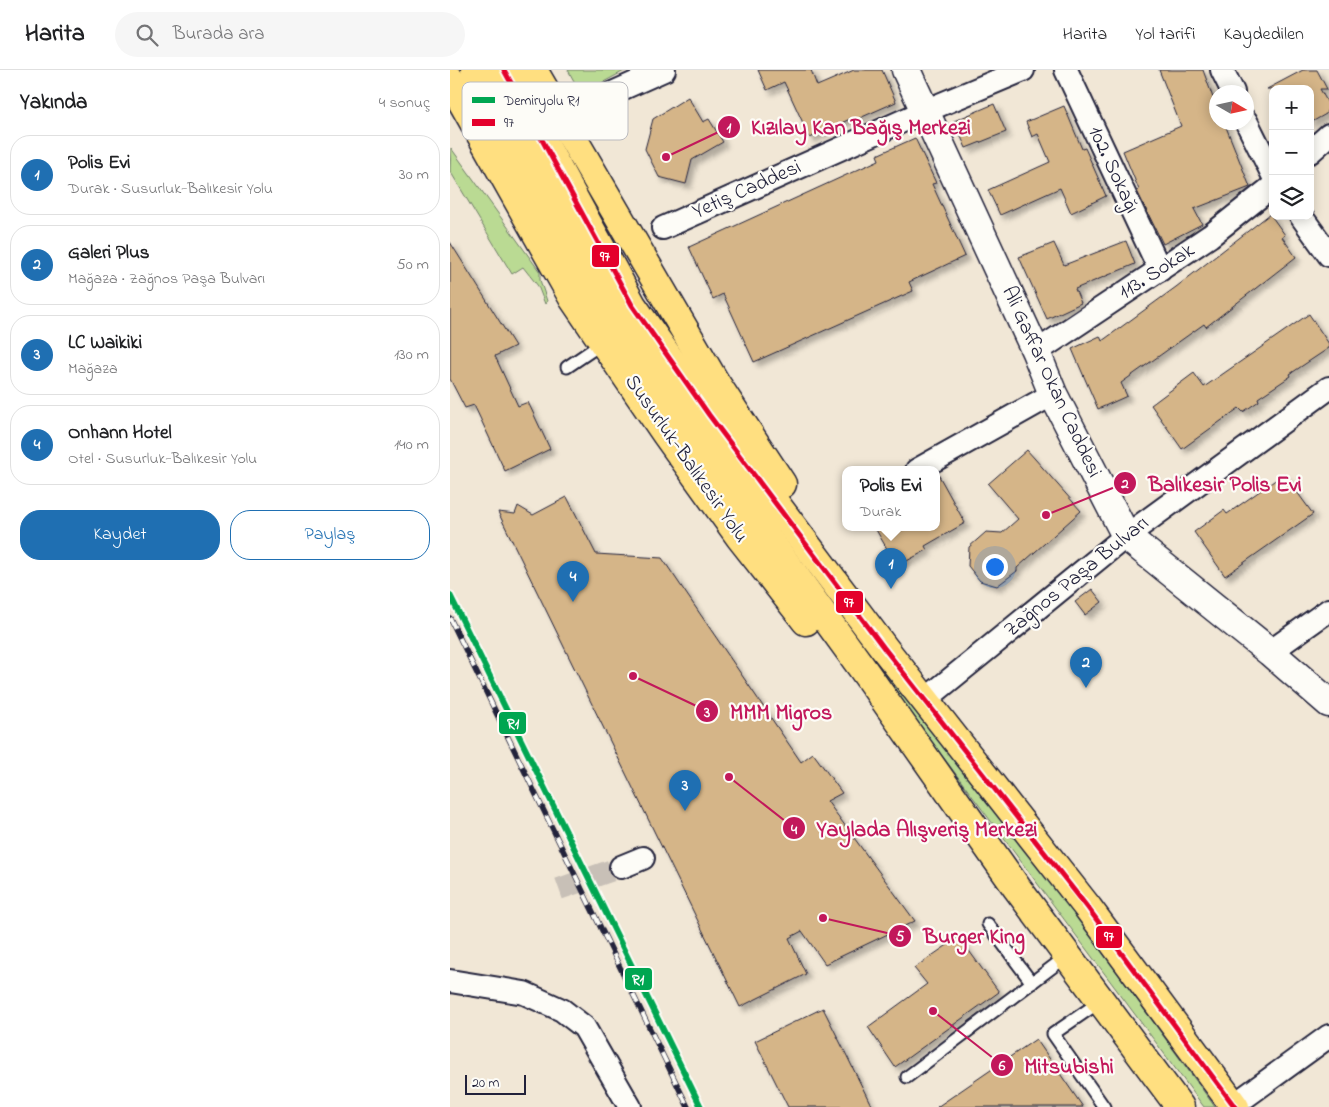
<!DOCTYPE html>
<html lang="tr">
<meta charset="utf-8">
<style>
:root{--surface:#fff;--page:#f6f6f6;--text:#202124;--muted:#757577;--line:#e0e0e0;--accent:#1f6fb2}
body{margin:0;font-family:"Indie Flower",sans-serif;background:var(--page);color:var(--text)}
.controls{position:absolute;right:15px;top:15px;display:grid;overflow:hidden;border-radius:10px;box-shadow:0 2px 12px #0003}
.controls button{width:45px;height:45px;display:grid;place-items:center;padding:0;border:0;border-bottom:1px solid var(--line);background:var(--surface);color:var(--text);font:25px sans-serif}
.compass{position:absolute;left:759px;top:15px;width:45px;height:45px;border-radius:50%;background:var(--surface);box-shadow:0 2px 12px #0003;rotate:99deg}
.scale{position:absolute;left:15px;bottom:12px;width:61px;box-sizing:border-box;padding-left:5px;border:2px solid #22223b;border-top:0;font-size:14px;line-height:18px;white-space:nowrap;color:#22223b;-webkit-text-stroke:4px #fdfcf7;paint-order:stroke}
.you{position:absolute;left:544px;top:496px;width:18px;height:18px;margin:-12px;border:4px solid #fff;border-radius:50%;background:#1a73e8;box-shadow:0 0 0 8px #1a73e833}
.badge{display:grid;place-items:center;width:32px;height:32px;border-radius:50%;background:var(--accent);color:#fff;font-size:16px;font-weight:700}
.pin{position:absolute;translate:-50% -41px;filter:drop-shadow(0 1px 2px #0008)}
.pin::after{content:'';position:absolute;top:26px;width:18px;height:15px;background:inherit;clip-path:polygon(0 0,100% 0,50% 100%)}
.popup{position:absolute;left:392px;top:396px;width:98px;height:65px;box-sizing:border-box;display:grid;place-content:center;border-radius:10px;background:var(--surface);filter:drop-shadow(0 1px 4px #0005);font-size:16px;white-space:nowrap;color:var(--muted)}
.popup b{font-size:19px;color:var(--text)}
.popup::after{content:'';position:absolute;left:50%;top:100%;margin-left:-10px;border:10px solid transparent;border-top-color:var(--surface)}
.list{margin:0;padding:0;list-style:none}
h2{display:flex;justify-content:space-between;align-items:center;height:65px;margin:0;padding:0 20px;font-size:21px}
h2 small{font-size:16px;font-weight:400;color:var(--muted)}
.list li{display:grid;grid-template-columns:32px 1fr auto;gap:15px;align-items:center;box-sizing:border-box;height:80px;margin:0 10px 10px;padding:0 10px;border:1px solid var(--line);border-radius:20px}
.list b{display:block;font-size:19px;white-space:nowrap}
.list p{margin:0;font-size:16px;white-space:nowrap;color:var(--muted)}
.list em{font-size:16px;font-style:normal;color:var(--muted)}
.actions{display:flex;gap:10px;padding:15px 20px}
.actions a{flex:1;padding:11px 0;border:1px solid var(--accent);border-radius:20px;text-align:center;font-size:18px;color:var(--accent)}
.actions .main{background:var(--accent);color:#fff}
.icon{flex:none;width:28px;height:28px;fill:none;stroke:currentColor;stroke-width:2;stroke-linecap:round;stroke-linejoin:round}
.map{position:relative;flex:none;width:879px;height:1037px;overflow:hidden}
header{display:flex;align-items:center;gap:30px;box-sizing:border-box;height:70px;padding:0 25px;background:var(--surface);border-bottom:1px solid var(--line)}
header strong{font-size:24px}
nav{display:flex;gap:28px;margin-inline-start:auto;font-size:18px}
.search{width:350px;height:45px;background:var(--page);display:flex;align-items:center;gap:12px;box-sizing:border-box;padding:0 18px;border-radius:28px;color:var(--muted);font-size:19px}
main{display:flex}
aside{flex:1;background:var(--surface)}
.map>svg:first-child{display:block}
</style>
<header>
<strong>Harita</strong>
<div class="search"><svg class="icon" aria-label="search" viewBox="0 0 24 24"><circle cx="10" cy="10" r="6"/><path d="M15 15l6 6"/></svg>Burada ara</div>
<nav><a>Harita</a><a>Yol tarifi</a><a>Kaydedilen</a></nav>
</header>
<main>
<aside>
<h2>Yakında<small>4 sonuç</small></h2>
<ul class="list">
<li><span class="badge">1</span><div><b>Polis Evi</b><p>Durak · Susurluk-Balıkesir Yolu</p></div><em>30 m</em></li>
<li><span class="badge">2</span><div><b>Galeri Plus</b><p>Mağaza · Zağnos Paşa Bulvarı</p></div><em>50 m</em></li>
<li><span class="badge">3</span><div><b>LC Waikiki</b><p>Mağaza</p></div><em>130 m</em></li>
<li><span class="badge">4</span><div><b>Onhann Hotel</b><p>Otel · Susurluk-Balıkesir Yolu</p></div><em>140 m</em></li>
</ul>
<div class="actions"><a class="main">Kaydet</a><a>Paylaş</a></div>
</aside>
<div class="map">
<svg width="879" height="1037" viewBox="0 0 879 1037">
<defs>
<filter id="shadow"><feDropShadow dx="4.5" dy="4.5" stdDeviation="2.5" flood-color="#0004"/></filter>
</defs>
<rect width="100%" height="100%" fill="#f1e7d6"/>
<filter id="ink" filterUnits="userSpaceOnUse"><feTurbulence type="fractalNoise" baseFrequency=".02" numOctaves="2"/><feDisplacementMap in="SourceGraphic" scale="10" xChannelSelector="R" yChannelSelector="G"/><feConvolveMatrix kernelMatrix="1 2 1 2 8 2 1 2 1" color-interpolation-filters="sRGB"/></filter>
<g filter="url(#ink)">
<g fill="#bada93" stroke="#6e7e67">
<polygon points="118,0 176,0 131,24"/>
<polygon points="1,78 90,202 90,210 97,231 95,234 88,216 73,197 62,204 0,101"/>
<polygon points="382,529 613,828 765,1037 754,1037 470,656 393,547"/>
</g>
<g fill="#d5b588" stroke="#22223b" filter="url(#shadow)">
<polygon points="308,0 361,0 367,16 404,0 432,0 446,32 403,51 402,48 360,68 334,12 317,20"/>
<polygon points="709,0 753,0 766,36 766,52 774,52 800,117 744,139 752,154 713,174 687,121 689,120 673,81 731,56"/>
<polygon points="853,0 867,0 877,19 870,19 879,35 876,44 860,53 860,19 817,19"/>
<polygon points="238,27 253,52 259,49 273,72 242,90 236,114 209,107 195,79 203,49"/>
<polygon points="544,34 556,62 516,78 504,51"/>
<polygon points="614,36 632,79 635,78 656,126 621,143 610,118 550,145 538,120 600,92 588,64 582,67 576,52"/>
<polygon points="465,68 486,113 482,114 515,186 459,212 463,221 304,292 273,224 263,229 239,177 429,90 427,85"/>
<polygon points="820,144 835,165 832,167 846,187 756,257 754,254 671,313 677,326 648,339 622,279 650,266 652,271 726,217"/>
<polygon points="676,171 685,194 625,219 631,233 597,249 569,187 604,173 614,195"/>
<polygon points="0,172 65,276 45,286 68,336 78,332 100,379 55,401 24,335 15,338 0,309"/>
<polygon points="859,244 879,274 879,278 840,304 841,306 808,328 809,331 793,342 789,338 732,379 701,335 744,303 754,317"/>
<polygon points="577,380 631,441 567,498 567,501 547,516 530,511 518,496 519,477 536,462 552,463 568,449 538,414"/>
<polygon points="486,404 488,404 515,453 475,476 477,480 453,493 450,488 444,491 425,458 486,458"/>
<polygon points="834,404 863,444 775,506 744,462 774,440 777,444"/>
<polygon points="117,427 146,484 212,488 351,692 363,683 392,723 377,731 465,851 375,894 352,861 339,868 356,904 290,937 48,442 65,444 68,436 83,445"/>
<polygon points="642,519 652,532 635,545 625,532"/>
<polygon points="509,867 549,922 445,997 418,957 477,914 464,898"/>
<polygon points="373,938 396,984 422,1037 338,1037 305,971"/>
<polygon points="586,969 633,1037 487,1037"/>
</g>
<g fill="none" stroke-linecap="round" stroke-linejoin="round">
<polyline stroke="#c8c0b7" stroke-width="22" stroke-dasharray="22 11" stroke-linecap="butt" points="109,819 171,797"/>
<g stroke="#22223b" stroke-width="15">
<g id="lane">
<polyline points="117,297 154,272"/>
<polyline points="538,854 582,913"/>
<polyline points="651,931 603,964 654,1037"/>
<polyline points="457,1007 617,886"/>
</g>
</g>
<g stroke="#22223b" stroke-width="26">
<g id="street">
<polyline points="616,0 710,200"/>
<polyline points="772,0 783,22"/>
<polyline points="158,25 214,0"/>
<polyline points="796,51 823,105"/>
<polyline points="860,82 879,65"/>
<polyline points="851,146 879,185"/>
<polyline points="213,158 475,41 573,0"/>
<polyline points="586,282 760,166 823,116"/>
<polyline points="467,400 603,324"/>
<polyline points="820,582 879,540"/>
<polyline points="475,630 676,466 879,318"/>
<polyline points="171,797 193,788"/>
<polyline points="0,911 74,923 112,940 134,957 180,1037"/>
<polyline points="784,1035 879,966"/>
</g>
</g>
<g stroke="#22223b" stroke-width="31">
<polyline id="secondary" points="456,0 586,282 603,324 676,466 820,582 879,633"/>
</g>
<g stroke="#22223b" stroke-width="31">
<g id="highway">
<polyline points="25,0 169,257 241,363 412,598 567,818 730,1037"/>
<polyline points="54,0 182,235 259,345 434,578 638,838 785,1037"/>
<polyline points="83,0 265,312 332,414"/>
<polyline points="0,10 123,228 216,364 290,467 356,551"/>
</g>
</g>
<use href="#lane" stroke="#fdfcf7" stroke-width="11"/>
<use href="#street" stroke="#fdfcf7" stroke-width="22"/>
<use href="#secondary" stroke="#fdfcf7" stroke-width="28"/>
<use href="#highway" stroke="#ffdf80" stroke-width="28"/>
<g stroke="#22223b" stroke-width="5.5">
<polyline id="rail" points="0,548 238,1037"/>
</g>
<use href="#rail" stroke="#fdfcf7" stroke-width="4" stroke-dasharray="11" stroke-linecap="butt"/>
<g stroke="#fdfcf7" stroke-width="9">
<polyline id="bus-1" points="54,0 182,235 259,345 434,578 638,838 785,1037"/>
</g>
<use href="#bus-1" stroke="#e4002b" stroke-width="5"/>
<g stroke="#fdfcf7" stroke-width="10">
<polyline id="rail-1" points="0,525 251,1037"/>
</g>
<use href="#rail-1" stroke="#00a651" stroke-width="6"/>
</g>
</g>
<g text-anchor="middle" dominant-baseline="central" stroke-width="4.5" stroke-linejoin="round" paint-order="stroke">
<g font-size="21" fill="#22223b" stroke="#fdfcf7">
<text transform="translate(663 100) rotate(65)">102. Sokağı</text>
<text transform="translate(297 120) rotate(-24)">Yetiş Caddesi</text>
<text transform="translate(707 202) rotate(-33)">113. Sokak</text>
<text transform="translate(601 312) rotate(65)">Ali Gaffar Okan Caddesi</text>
<text transform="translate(236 389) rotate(55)">Susurluk-Balıkesir Yolu</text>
<text transform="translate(627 507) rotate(-39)">Zağnos Paşa Bulvarı</text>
</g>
</g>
<rect x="12" y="12" width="166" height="58" rx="8" fill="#fdfcf7" stroke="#bbbbbf" stroke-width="1"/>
<rect x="22" y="27" width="23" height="6" fill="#00a651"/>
<rect x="22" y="49" width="23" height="7" fill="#e4002b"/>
<g font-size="14" fill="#22223b">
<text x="54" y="35">Demiryolu R1</text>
<text x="54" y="57">97</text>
</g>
<path fill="none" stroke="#c2185b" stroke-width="2" d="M216 87L279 57M596 445L675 413M183 606L257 641M279 707L344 758M373 848L450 866M483 941L552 995"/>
<g fill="#c2185b" stroke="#fdfcf7" stroke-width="2">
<circle cx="216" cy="87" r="5"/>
<circle cx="596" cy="445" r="5"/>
<circle cx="183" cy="606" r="5"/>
<circle cx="279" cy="707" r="5"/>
<circle cx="373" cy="848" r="5"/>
<circle cx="483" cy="941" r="5"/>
<circle cx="279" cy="57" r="12"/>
<circle cx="675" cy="413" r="12"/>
<circle cx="257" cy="641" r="12"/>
<circle cx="344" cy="758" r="12"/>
<circle cx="450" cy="866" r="12"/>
<circle cx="552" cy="995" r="12"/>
</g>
<g font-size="15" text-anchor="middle" font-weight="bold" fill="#fff">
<text x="279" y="62">1</text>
<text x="675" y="418">2</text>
<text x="257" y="647">3</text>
<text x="344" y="764">4</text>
<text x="450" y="871">5</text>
<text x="552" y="1000">6</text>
</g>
<g font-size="22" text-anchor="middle" font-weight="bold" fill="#c2185b" stroke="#fdfcf7" stroke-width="4.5" stroke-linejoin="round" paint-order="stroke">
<text x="411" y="64">Kızılay Kan Bağış Merkezi</text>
<text x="775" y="421">Balıkesir Polis Evi</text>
<text x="331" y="649">MMM Migros</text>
<text x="477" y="766">Yaylada Alışveriş Merkezi</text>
<text x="524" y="873">Burger King</text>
<text x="619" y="1003">Mitsubishi</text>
</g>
<g stroke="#fdfcf7" stroke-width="2">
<rect x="141" y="174" width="29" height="24" rx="5" fill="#e4002b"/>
<rect x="385" y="520" width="29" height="24" rx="5" fill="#e4002b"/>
<rect x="48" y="641" width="29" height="24" rx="5" fill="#00a651"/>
<rect x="645" y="855" width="28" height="24" rx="5" fill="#e4002b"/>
<rect x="174" y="897" width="29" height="24" rx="5" fill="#00a651"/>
</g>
<g font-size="14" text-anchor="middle" font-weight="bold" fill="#fff">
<text x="155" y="191">97</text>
<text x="399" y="537">97</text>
<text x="63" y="658">R1</text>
<text x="659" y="871">97</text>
<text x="188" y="914">R1</text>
</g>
</svg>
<div class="controls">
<button>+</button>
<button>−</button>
<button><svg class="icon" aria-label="layers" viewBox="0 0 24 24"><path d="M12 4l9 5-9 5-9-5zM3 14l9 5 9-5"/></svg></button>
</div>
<svg class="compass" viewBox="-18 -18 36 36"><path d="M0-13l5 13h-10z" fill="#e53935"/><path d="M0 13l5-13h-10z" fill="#757577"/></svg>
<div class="scale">20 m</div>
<div class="you"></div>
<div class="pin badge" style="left:441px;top:519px">1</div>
<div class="popup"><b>Polis Evi</b>Durak</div>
<div class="pin badge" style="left:636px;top:618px">2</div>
<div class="pin badge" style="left:235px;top:741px">3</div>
<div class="pin badge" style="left:123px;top:532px">4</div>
</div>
</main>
